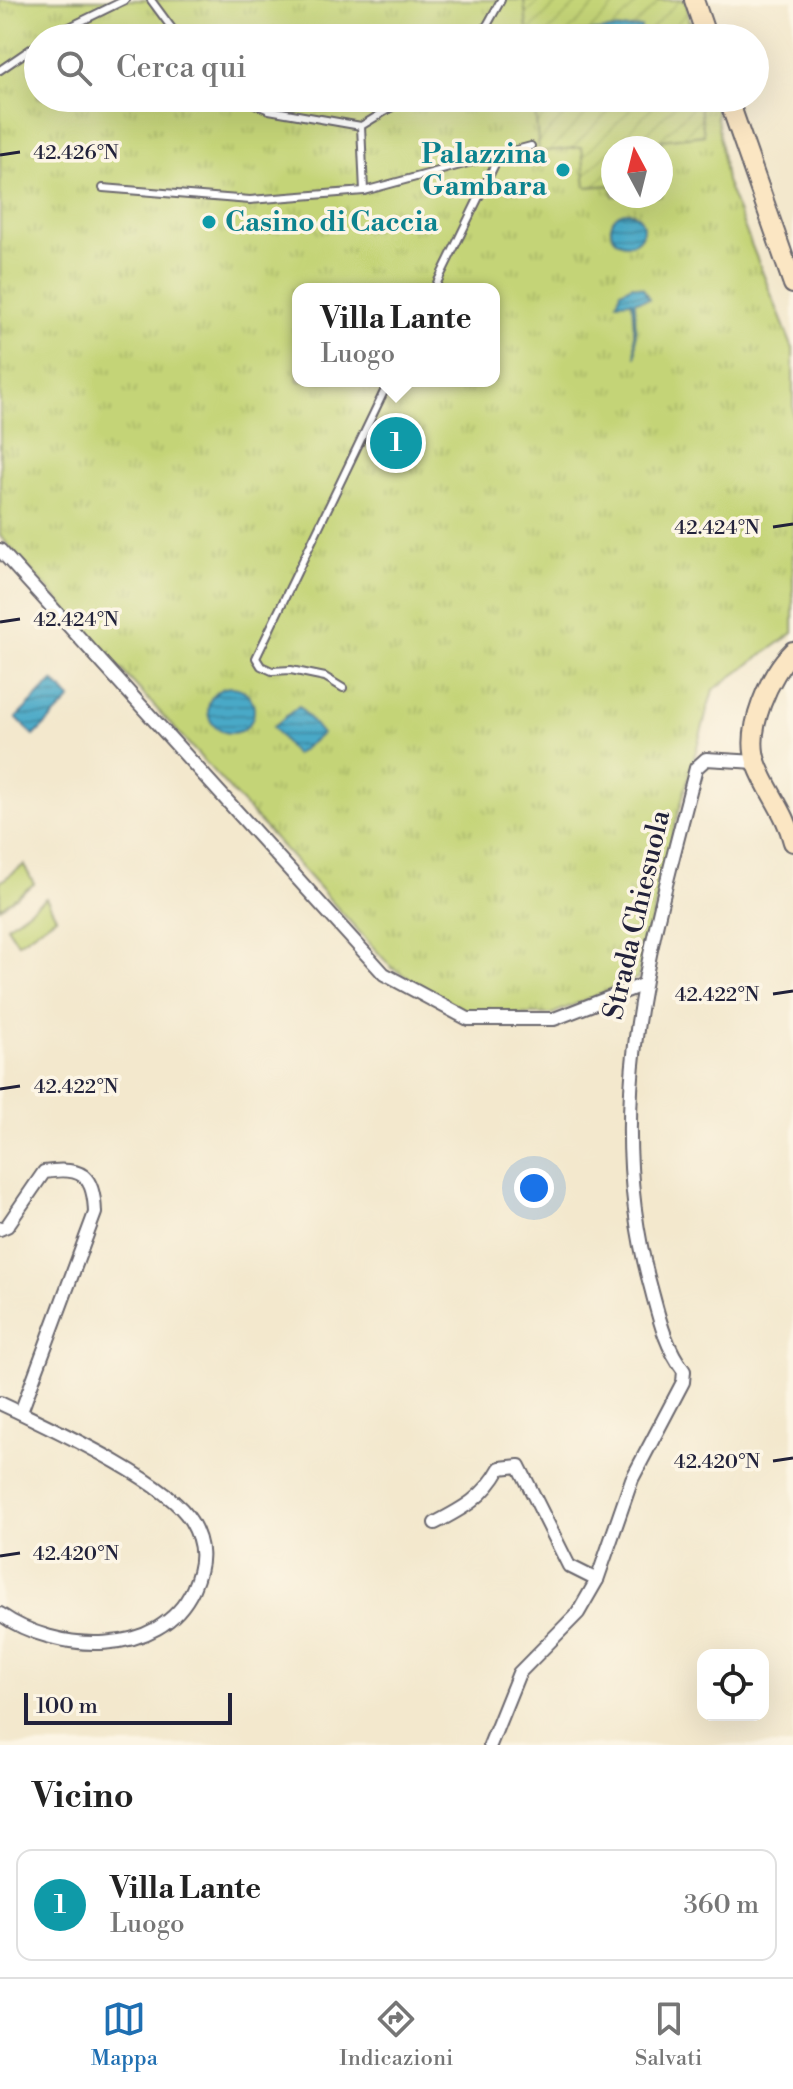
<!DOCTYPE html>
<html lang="it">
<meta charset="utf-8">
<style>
:root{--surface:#fff;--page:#f6f6f6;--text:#222;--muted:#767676;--line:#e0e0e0;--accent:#1f6fb2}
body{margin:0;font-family:"Libre Bodoni",serif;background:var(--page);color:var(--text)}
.controls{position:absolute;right:24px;bottom:24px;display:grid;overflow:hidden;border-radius:16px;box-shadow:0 8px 32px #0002}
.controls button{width:72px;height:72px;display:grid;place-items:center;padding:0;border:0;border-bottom:2px solid var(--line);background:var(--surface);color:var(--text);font:40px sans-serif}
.compass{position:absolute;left:601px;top:136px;width:72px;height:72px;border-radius:50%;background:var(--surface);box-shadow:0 8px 32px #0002;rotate:353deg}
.scale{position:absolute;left:24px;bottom:20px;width:208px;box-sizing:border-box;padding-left:8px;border:4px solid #22223b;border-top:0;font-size:22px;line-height:28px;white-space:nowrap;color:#22223b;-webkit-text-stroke:6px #fcf5e5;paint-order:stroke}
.you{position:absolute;left:534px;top:1188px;width:28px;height:28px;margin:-20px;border:6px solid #fff;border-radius:50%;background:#1a73e8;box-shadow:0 0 0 12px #1a73e833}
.badge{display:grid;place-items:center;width:52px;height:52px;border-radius:50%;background:var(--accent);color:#fff;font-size:26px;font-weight:700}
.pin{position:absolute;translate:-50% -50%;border:4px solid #fff;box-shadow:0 2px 8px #0006}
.popup{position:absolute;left:292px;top:283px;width:208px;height:104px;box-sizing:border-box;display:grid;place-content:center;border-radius:16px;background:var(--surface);filter:drop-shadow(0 2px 6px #0005);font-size:26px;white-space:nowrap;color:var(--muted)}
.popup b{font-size:30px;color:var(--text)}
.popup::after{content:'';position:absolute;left:50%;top:100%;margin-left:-16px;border:16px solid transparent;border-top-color:var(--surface)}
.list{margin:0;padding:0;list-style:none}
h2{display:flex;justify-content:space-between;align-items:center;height:104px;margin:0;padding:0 32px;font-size:34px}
h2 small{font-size:26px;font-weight:400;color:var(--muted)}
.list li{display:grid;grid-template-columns:52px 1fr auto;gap:24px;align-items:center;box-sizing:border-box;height:112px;margin:0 16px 16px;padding:0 16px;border:2px solid var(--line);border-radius:16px}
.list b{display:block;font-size:30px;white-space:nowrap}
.list p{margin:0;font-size:26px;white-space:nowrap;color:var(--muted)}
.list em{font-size:26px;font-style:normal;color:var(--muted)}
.icon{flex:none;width:44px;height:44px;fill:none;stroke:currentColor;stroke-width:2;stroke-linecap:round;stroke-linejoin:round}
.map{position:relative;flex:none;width:793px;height:1745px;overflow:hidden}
.search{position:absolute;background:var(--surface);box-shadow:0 8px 32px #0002;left:24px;right:24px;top:24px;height:88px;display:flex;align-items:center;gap:20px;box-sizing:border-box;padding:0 28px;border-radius:44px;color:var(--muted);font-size:30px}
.sheet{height:232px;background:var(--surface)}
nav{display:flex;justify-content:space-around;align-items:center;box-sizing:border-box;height:112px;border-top:2px solid var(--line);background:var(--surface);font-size:22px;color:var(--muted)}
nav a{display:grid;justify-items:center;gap:4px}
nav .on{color:var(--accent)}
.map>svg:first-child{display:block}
</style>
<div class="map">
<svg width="793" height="1745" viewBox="0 0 793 1745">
<defs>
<pattern id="park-tufts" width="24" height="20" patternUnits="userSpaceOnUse" patternTransform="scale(2)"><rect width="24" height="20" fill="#c4d477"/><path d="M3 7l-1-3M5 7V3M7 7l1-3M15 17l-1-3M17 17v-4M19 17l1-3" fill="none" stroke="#a8b668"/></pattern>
<pattern id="garden-furrows" width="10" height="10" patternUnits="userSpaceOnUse" patternTransform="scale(2)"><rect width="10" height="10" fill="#c4d477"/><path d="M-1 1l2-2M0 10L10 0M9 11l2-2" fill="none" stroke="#a8b668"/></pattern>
<pattern id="water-rules" width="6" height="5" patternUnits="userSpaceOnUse" patternTransform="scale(2)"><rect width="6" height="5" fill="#48a9c7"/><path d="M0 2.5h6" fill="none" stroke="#3c89a3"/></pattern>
</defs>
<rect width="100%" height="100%" fill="#fcf5e5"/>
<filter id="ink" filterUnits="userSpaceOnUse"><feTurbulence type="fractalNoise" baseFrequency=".0125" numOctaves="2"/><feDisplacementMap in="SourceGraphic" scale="16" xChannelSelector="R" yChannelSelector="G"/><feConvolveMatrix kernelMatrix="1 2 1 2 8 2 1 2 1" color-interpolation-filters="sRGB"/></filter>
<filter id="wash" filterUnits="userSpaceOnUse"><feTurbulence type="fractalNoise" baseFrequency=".006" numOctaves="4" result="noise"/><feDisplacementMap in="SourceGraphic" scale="32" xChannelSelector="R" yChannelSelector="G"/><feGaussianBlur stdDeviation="1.8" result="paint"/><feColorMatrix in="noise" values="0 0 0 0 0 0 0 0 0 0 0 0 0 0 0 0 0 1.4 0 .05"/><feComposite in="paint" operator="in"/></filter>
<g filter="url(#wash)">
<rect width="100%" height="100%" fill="#f3e8cd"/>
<g fill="#c4d477" stroke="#737b59" stroke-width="2">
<polygon points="24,865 34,884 0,908 0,882"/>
<polygon points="46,898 56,917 18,943 7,926"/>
</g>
<path fill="url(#park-tufts)" stroke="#737b59" stroke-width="2" fill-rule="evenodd" d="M0,0H686L689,22L697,21L701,38H38V98H714L726,181L793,349V633L713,690L672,836L638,978L552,1014H471L392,968L0,536ZM613,148H661V196H613ZM298,289H494V381H298Z"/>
<g fill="url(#garden-furrows)" stroke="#737b59" stroke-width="2">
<polygon points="524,0 686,0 691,38 528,38"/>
<polygon points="534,98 699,98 704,135 661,140 665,181 661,181 661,148 613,148 613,185 586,187 582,147 539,152"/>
</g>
<g fill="url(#water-rules)" stroke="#356681" stroke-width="2">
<polygon points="641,27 642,38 577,38 576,33"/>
<circle cx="627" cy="228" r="16"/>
<polygon points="632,285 643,288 649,299 635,301 636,358 632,301 617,302 621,291"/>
<polygon points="53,681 71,699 34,736 16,718"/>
<circle cx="231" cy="710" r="23"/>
<polygon points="299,706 322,734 295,755 273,727"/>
</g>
</g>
<g filter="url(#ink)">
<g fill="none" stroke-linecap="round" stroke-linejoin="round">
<g stroke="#6b676e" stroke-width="10">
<g id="lane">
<polyline points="151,0 179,38"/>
<polyline points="47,38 125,0"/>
<polyline points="480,38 501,0"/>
<polyline points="0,70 38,44"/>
<polyline points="240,98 269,110 361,126"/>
<polyline points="103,188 250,200 364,191 361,126 407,98"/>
<polyline points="364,191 531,146"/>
<polyline points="434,289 500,154"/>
<polyline points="343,688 325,677 291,670 272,671 261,666 256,658 389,381"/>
</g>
</g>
<g stroke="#6b676e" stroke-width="16">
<g id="street">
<polyline points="0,550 384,974 468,1019 554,1019 642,985"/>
<path d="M0,1229L7,1226L44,1172C82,1166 94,1175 95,1213L21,1412"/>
<path d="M0,1403C45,1425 167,1480 191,1521C205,1545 204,1564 193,1589C160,1660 55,1653 0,1614"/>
<path d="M435,1523C464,1508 484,1497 500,1468L519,1466L569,1566L597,1580"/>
<path d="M490,1745L519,1673L578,1613L597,1580L632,1479L683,1382L684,1371C665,1346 659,1318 651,1288C600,1107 651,943 696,768L706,759L756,762"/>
</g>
</g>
<g stroke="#6b676e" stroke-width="22">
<g id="secondary">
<polyline points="694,0 707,38"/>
<polyline points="728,98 793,284"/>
<path d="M793,651C770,674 744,730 757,764C767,792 786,812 793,842"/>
</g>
</g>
<use href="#lane" stroke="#fff" stroke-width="6"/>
<use href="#street" stroke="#fff" stroke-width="12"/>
<use href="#secondary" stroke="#fbe6c3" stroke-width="18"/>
</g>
</g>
<path fill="none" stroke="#22223b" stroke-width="3" d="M0,155L20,152M773,527L793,524M0,622L20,619M773,994L793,991M0,1089L20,1086M773,1461L793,1458M0,1556L20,1553"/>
<g fill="#0f9aa8" stroke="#fcf5e5" stroke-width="3">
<circle cx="563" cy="170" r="8"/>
<circle cx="209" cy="222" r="8"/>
</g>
<g text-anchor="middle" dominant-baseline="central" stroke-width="7" stroke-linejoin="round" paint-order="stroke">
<g font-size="28" font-weight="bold" fill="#0d838f" stroke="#fcf5e5" text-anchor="end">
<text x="547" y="154">Palazzina<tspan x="547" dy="32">Gambara</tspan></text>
<text x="225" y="222" text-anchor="start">Casino di Caccia</text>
</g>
<g font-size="28" fill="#22223b" stroke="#fcf5e5">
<text transform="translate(637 915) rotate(-77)">Strada Chiesuola</text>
</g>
</g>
<g font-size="20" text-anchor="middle" fill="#22223b" stroke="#fcf5e5" stroke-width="7" stroke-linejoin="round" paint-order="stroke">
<text x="76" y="159">42.426°N</text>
<text x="717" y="534">42.424°N</text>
<text x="76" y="626">42.424°N</text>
<text x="717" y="1001">42.422°N</text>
<text x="76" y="1093">42.422°N</text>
<text x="717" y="1468">42.420°N</text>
<text x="76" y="1560">42.420°N</text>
</g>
</svg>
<div class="controls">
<button><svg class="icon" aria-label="locate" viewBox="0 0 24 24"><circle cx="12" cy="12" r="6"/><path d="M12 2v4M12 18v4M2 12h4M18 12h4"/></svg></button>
</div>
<svg class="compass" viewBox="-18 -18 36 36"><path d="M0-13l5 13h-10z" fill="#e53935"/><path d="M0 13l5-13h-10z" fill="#767676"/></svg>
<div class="scale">100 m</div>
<div class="you"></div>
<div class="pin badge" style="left:396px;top:443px;background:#0f9aa8">1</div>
<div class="popup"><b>Villa Lante</b>Luogo</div>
<div class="search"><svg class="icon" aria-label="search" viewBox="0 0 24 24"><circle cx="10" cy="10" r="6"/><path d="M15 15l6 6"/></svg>Cerca qui</div>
</div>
<section class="sheet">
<h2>Vicino<small></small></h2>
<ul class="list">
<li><span class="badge" style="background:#0f9aa8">1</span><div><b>Villa Lante</b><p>Luogo</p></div><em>360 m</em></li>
</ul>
</section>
<nav>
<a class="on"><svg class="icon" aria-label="map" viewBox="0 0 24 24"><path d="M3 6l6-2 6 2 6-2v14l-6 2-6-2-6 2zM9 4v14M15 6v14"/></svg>Mappa</a>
<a><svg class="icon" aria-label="directions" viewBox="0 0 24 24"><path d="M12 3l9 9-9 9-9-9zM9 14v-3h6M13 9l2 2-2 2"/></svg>Indicazioni</a>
<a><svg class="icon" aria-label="saved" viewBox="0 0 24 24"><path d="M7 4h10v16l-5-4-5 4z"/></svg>Salvati</a>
</nav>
